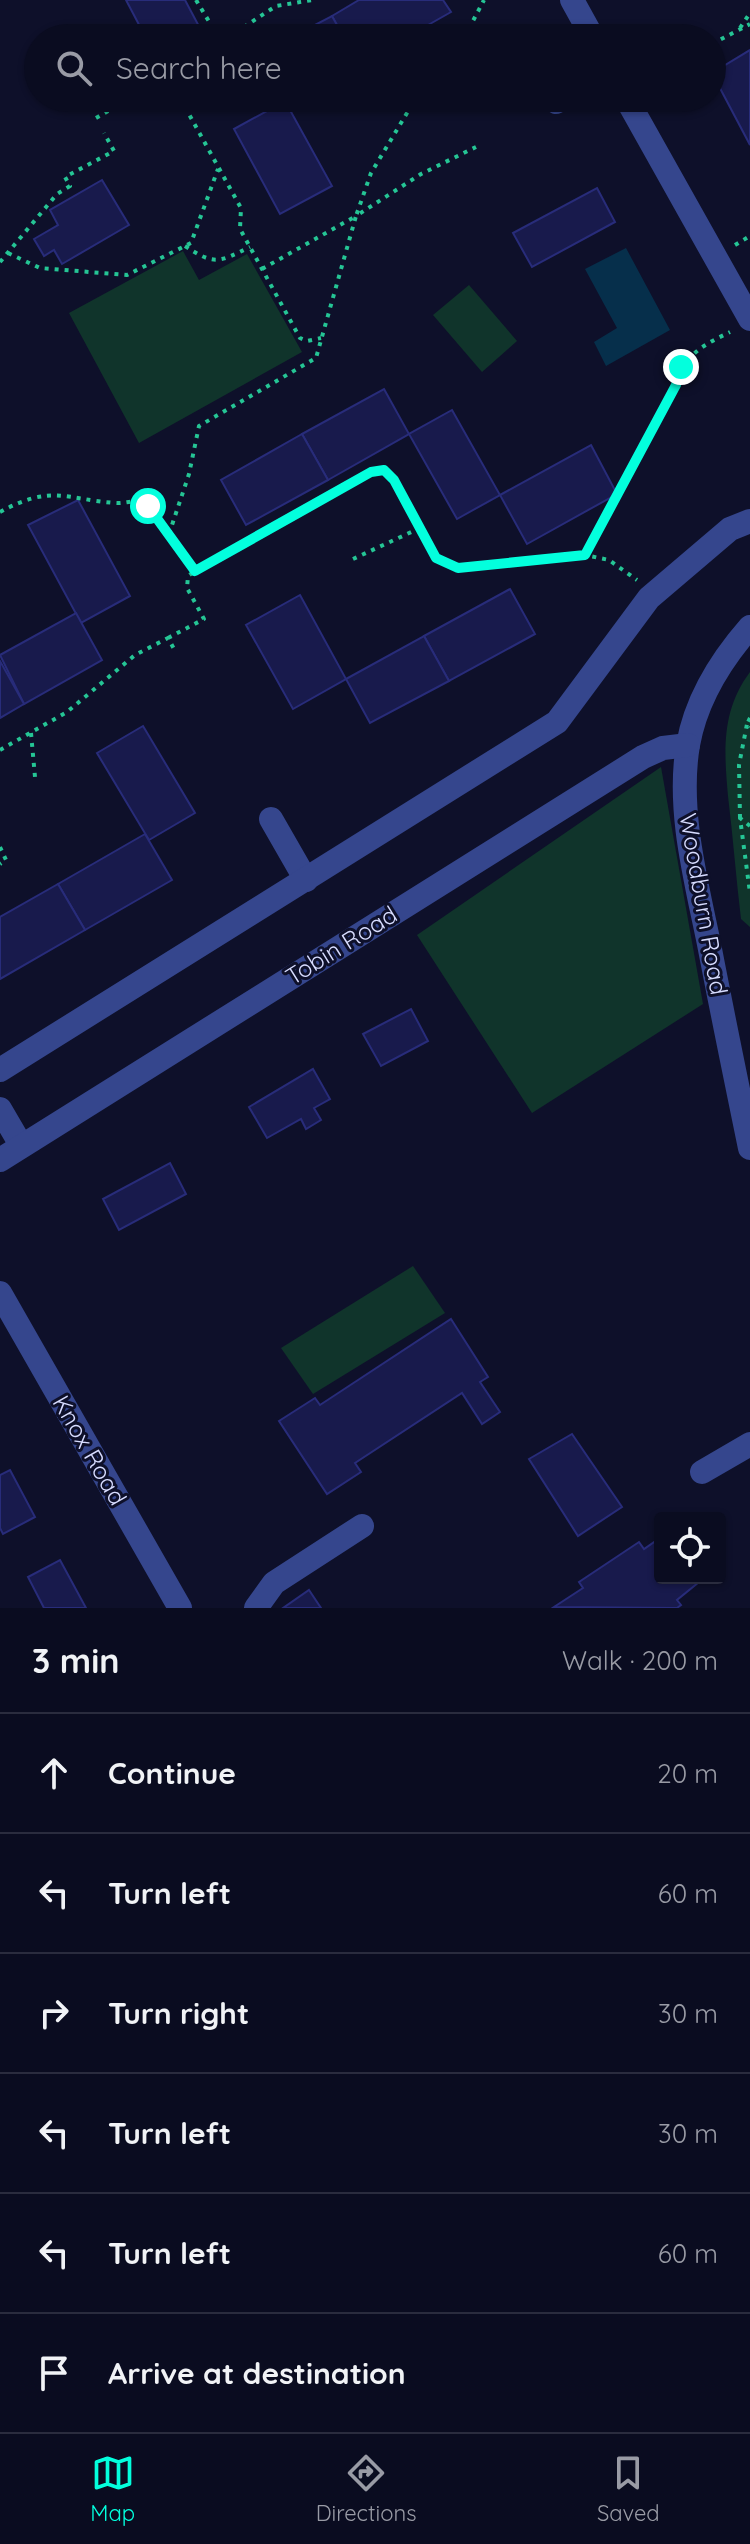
<!DOCTYPE html>
<meta charset="utf-8">
<style>
:root{--surface:#0a0c20;--page:#181a2d;--text:#f1f3f6;--muted:#999ba5;--line:#2a2c3e;--accent:#03ffdd}
body{margin:0;font-family:Quicksand,sans-serif;background:var(--page);color:var(--text)}
.controls{position:absolute;right:24px;bottom:24px;display:grid;overflow:hidden;border-radius:8px;box-shadow:0 2px 6px #0004}
.controls button{width:72px;height:72px;display:grid;place-items:center;padding:0;border:0;border-bottom:2px solid var(--line);background:var(--surface);color:var(--text);font:40px sans-serif}
.stop{position:absolute;width:24px;height:24px;margin:-18px;border:6px solid #03ffdd;border-radius:50%;background:#fff}
.stop.end{background:#03ffdd;border-color:#fff;box-shadow:0 2px 8px #0008}
.list{margin:0;padding:0;list-style:none}
h2{display:flex;justify-content:space-between;align-items:center;height:104px;margin:0;padding:0 32px;font-size:34px}
h2 small{font-size:26px;font-weight:400;color:var(--muted)}
.list li{display:grid;grid-template-columns:52px 1fr auto;gap:24px;align-items:center;box-sizing:border-box;height:120px;padding:0 32px;border-top:2px solid var(--line)}
.list b{display:block;font-size:30px;white-space:nowrap}
.list em{font-size:26px;font-style:normal;color:var(--muted)}
.icon{flex:none;width:44px;height:44px;fill:none;stroke:currentColor;stroke-width:2;stroke-linecap:round;stroke-linejoin:round}
.map{position:relative;flex:none;width:750px;height:1608px;overflow:hidden}
.search{position:absolute;background:var(--surface);box-shadow:0 2px 6px #0004;left:24px;right:24px;top:24px;height:88px;display:flex;align-items:center;gap:20px;box-sizing:border-box;padding:0 28px;border-radius:44px;color:var(--muted);font-size:30px}
.sheet{height:824px;background:var(--surface)}
nav{display:flex;justify-content:space-around;align-items:center;box-sizing:border-box;height:112px;border-top:2px solid var(--line);background:var(--surface);font-size:22px;color:var(--muted)}
nav a{display:grid;justify-items:center;gap:4px}
nav .on{color:var(--accent)}
.map>svg:first-child{display:block}
</style>
<div class="map">
<svg width="750" height="1608" viewBox="0 0 750 1608">
<rect width="100%" height="100%" fill="#0e102a"/>
<g fill="#10342b">
<polygon points="183,251 199,280 247,254 302,352 139,443 69,313"/>
<polygon points="469,285 517,341 482,372 433,315"/>
<path d="M750,672V927L741,919C736,878 733,837 728,796C724,751 721,711 750,672Z"/>
<polygon points="661,767 703,1004 532,1113 417,935"/>
<polygon points="413,1266 445,1313 313,1394 281,1348"/>
</g>
<polygon fill="#062f4b" points="626,248 670,330 606,366 594,342 617,328 585,269"/>
<g fill="#181a4c" stroke="#282c7a" stroke-width="2">
<polygon points="126,0 185,0 202,32 190,38 146,38"/>
<polygon points="359,0 443,0 451,12 405,38 344,38 332,16"/>
<polygon points="332,16 344,38 290,38"/>
<polygon points="750,50 750,145 712,73"/>
<polygon points="285,101 332,186 280,214 234,129"/>
<polygon points="102,180 129,225 62,264 54,250 44,256 34,239 58,225 50,210"/>
<polygon points="597,188 615,222 532,267 513,233"/>
<polygon points="384,389 409,434 328,480 302,434"/>
<polygon points="452,410 500,495 457,519 409,434"/>
<polygon points="302,434 328,480 246,525 221,480"/>
<polygon points="591,445 617,494 527,544 500,495"/>
<polygon points="78,500 130,596 81,623 28,525"/>
<polygon points="510,589 535,634 449,681 424,636"/>
<polygon points="300,595 346,679 293,709 246,625"/>
<polygon points="76,613 102,660 24,704 0,655"/>
<polygon points="424,636 449,681 370,723 346,679"/>
<polygon points="0,661 24,704 0,718"/>
<polygon points="143,726 195,813 149,840 97,753"/>
<polygon points="145,834 172,880 85,930 58,884"/>
<polygon points="58,884 85,930 0,979 0,917"/>
<polygon points="411,1009 428,1041 381,1066 363,1034"/>
<polygon points="313,1069 330,1099 314,1108 321,1120 306,1129 301,1119 267,1138 249,1107"/>
<polygon points="170,1163 186,1194 119,1230 103,1199"/>
<polygon points="451,1319 488,1377 480,1382 500,1412 482,1424 462,1393 355,1463 361,1472 327,1494 279,1421 315,1398 320,1405"/>
<polygon points="572,1434 622,1507 578,1536 529,1459"/>
<polygon points="10,1470 35,1517 3,1534 0,1528 0,1475"/>
<polygon points="660,1538 660,1578 704,1578 677,1600 681,1605 677,1608 554,1607 583,1588 579,1582 639,1542 644,1549"/>
<polygon points="60,1560 86,1608 44,1608 28,1577"/>
<polygon points="309,1590 321,1608 283,1608"/>
</g>
<g fill="none" stroke-linecap="round" stroke-linejoin="round">
<g stroke="#25c595" stroke-width="4" stroke-dasharray="4 6" stroke-linecap="butt">
<polyline points="196,0 219,38"/>
<polyline points="740,28 750,13"/>
<polyline points="227,38 276,6 312,0"/>
<polyline points="464,38 484,0"/>
<polyline points="712,44 750,24"/>
<polyline points="180,98 241,208 240,229 300,338 307,341 321,338"/>
<polyline points="96,118 131,98"/>
<polyline points="735,245 750,236"/>
<path d="M185,246C215,266 219,262 250,247"/>
<polyline points="8,253 40,268 127,275 191,243 218,169"/>
<polyline points="0,262 57,194 70,186 65,177 114,151 104,133"/>
<polyline points="262,269 356,216 371,173 416,98"/>
<path d="M0,512C52,484 64,499 115,503C127,504 135,498 146,505C165,519 181,551 195,571L371,472L384,470L394,480L436,558L458,568L585,555L609,560L637,580"/>
<polyline points="169,534 189,474 199,426 316,358 356,216 421,174 476,147"/>
<path d="M585,555L676,385C684,355 703,345 730,332"/>
<polyline points="353,559 420,528"/>
<polyline points="168,638 204,619 187,588 188,576 195,571"/>
<polyline points="750,718 747,724 750,727"/>
<polyline points="31,733 35,777"/>
<polyline points="0,750 67,712 135,655 168,638 174,649"/>
<polyline points="740,818 739,765 747,724"/>
<polyline points="750,826 740,818 750,893"/>
<polyline points="0,847 6,860 0,864"/>
</g>
<g stroke="#35468d" stroke-width="24">
<polyline points="572,0 593,38"/>
<polyline points="626,98 750,319"/>
<polyline points="556,102 564,98"/>
<path d="M750,627C721,660 696,700 688,745C677,810 696,880 709,944C722,1012 736,1080 750,1148"/>
<polyline points="271,819 306,880"/>
<polyline points="0,1070 557,722 649,598 730,529 750,521"/>
<polyline points="0,1109 21,1145"/>
<polyline points="0,1160 643,757 663,748 688,745"/>
<polyline points="0,1293 180,1608"/>
<polyline points="702,1472 750,1444"/>
<polyline points="256,1608 274,1583 362,1526"/>
</g>
</g>
<g fill="none" stroke-linecap="round" stroke-linejoin="round">
<polyline stroke="#03ffdd" stroke-width="10" points="148,506 195,571 371,472 384,470 394,480 436,558 458,568 585,555 676,385 681,367"/>
</g>
<g text-anchor="middle" dominant-baseline="central" stroke-width="6" stroke-linejoin="round" paint-order="stroke">
<g font-size="24" fill="#d7dcff" stroke="#0e102a">
<text transform="translate(704 904) rotate(80)">Woodburn Road</text>
<text transform="translate(341 945) rotate(-32)">Tobin Road</text>
<text transform="translate(90 1450) rotate(60)">Knox Road</text>
</g>
</g>
</svg>
<div class="controls">
<button><svg class="icon" aria-label="locate" viewBox="0 0 24 24"><circle cx="12" cy="12" r="6"/><path d="M12 2v4M12 18v4M2 12h4M18 12h4"/></svg></button>
</div>
<div class="stop" style="left:148px;top:506px"></div>
<div class="stop end" style="left:681px;top:367px"></div>
<div class="search"><svg class="icon" aria-label="search" viewBox="0 0 24 24"><circle cx="10" cy="10" r="6"/><path d="M15 15l6 6"/></svg>Search here</div>
</div>
<section class="sheet">
<h2>3 min<small>Walk · 200 m</small></h2>
<ul class="list">
<li><svg class="icon" aria-label="ahead" viewBox="0 0 24 24"><path d="M12 20V5M6 11l6-6 6 6"/></svg><div><b>Continue</b></div><em>20 m</em></li>
<li><svg class="icon" aria-label="left" viewBox="0 0 24 24"><path d="M17 20v-9H6M10 6l-5 5 5 5"/></svg><div><b>Turn left</b></div><em>60 m</em></li>
<li><svg class="icon" aria-label="right" viewBox="0 0 24 24"><path d="M7 20v-9h11M14 6l5 5-5 5"/></svg><div><b>Turn right</b></div><em>30 m</em></li>
<li><svg class="icon" aria-label="left" viewBox="0 0 24 24"><path d="M17 20v-9H6M10 6l-5 5 5 5"/></svg><div><b>Turn left</b></div><em>30 m</em></li>
<li><svg class="icon" aria-label="left" viewBox="0 0 24 24"><path d="M17 20v-9H6M10 6l-5 5 5 5"/></svg><div><b>Turn left</b></div><em>60 m</em></li>
<li><svg class="icon" aria-label="arrive" viewBox="0 0 24 24"><path d="M6 21V4h12l-3 4 3 4H6"/></svg><div><b>Arrive at destination</b></div></li>
</ul>
</section>
<nav>
<a class="on"><svg class="icon" aria-label="map" viewBox="0 0 24 24"><path d="M3 6l6-2 6 2 6-2v14l-6 2-6-2-6 2zM9 4v14M15 6v14"/></svg>Map</a>
<a><svg class="icon" aria-label="directions" viewBox="0 0 24 24"><path d="M12 3l9 9-9 9-9-9zM9 14v-3h6M13 9l2 2-2 2"/></svg>Directions</a>
<a><svg class="icon" aria-label="saved" viewBox="0 0 24 24"><path d="M7 4h10v16l-5-4-5 4z"/></svg>Saved</a>
</nav>
